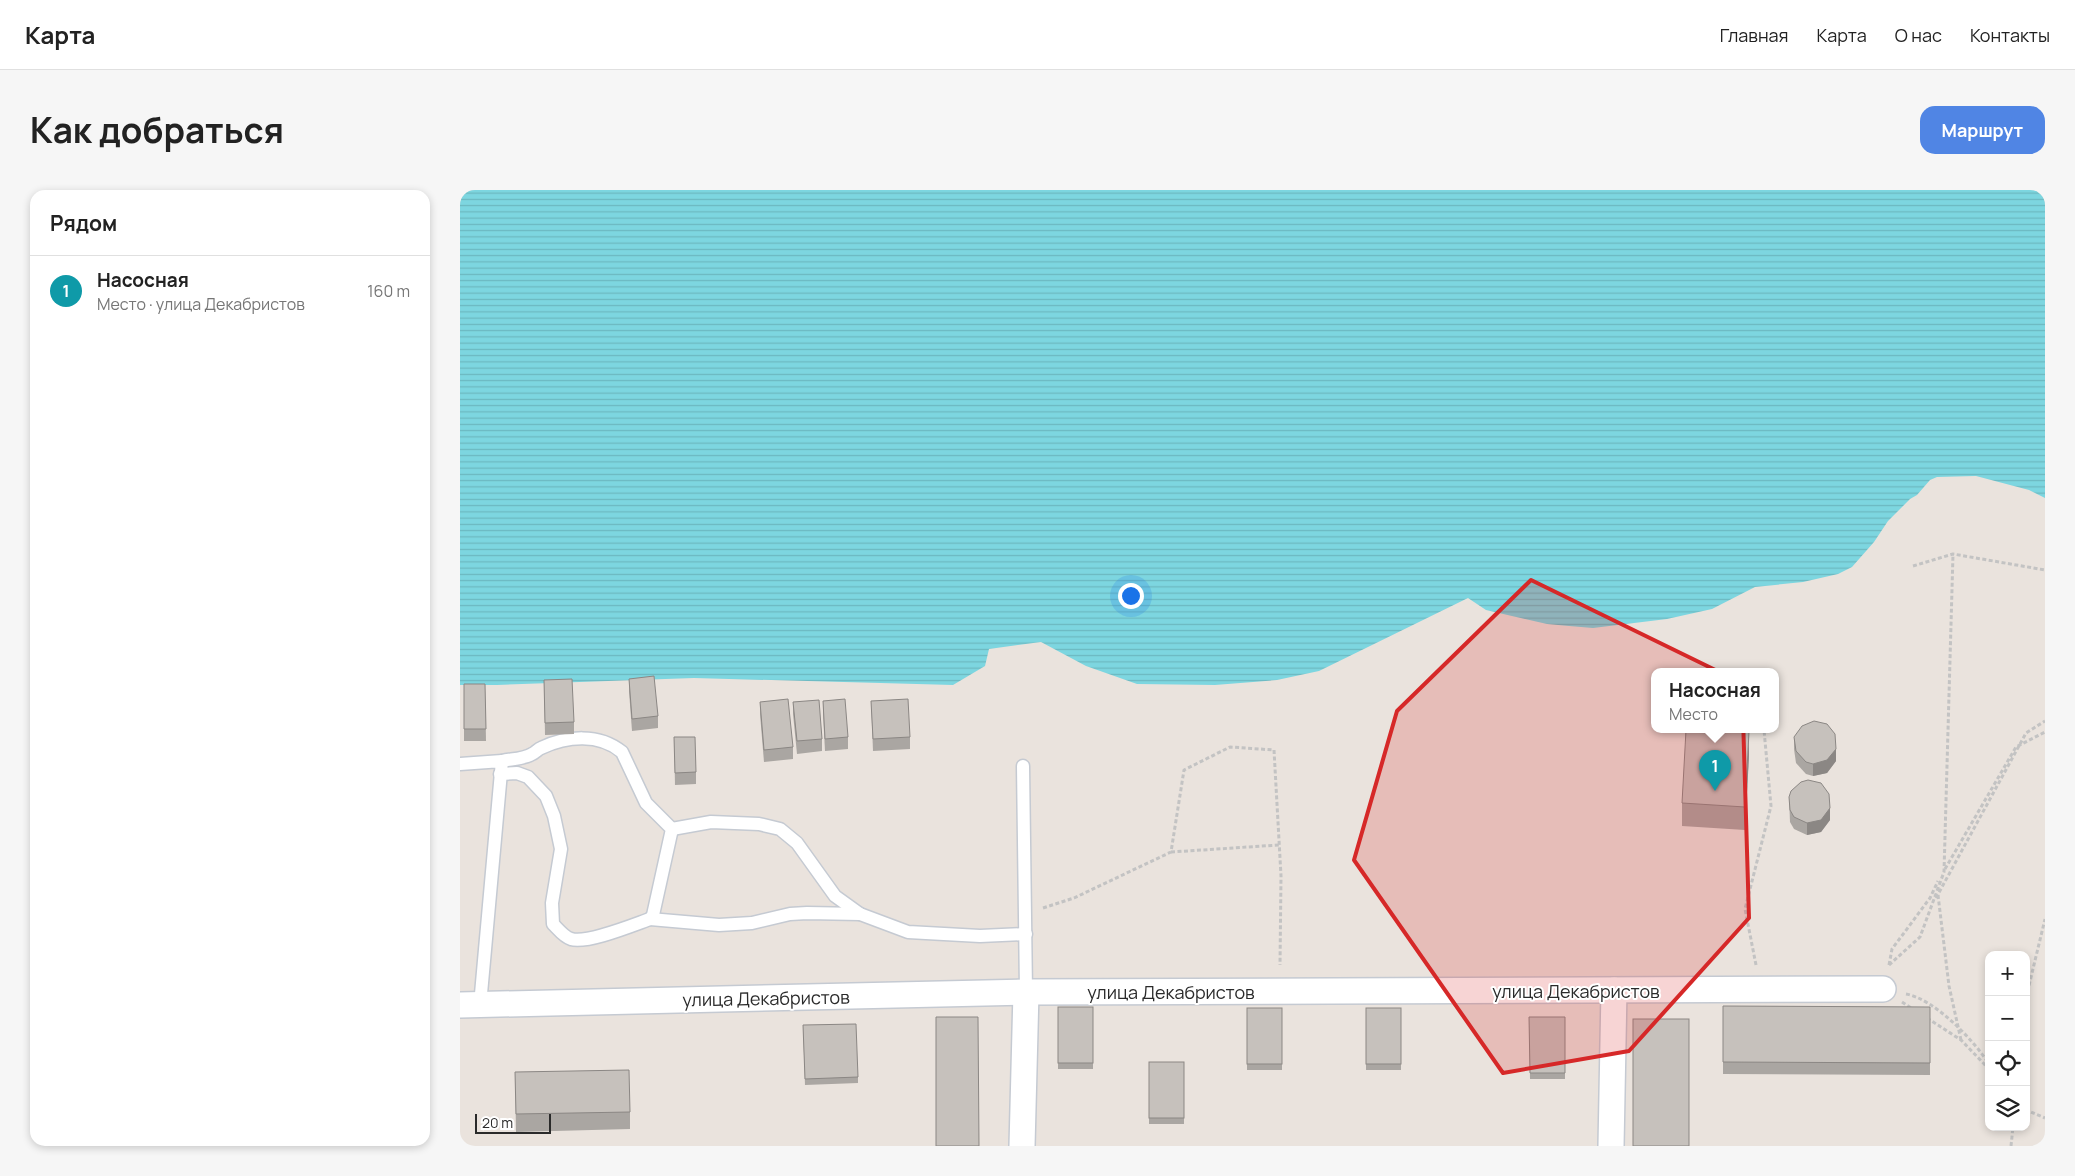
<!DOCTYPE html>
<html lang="ru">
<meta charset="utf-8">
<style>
:root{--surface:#fff;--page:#f6f6f6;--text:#222;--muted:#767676;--line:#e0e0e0;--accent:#5085e4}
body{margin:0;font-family:Manrope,sans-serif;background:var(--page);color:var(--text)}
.controls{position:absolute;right:15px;bottom:15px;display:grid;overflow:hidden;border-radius:10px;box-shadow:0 2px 8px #0003}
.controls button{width:45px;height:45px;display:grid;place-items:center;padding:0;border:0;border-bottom:1px solid var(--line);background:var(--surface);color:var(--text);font:25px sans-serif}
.scale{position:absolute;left:15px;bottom:12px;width:76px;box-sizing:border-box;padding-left:5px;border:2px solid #2a2a2a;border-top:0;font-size:14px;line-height:18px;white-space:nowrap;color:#2a2a2a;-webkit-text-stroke:4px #fff;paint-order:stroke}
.you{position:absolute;left:670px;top:405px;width:18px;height:18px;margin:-12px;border:4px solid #fff;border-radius:50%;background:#1a73e8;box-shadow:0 0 0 8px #1a73e833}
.badge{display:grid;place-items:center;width:32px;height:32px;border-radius:50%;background:var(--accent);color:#fff;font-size:16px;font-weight:700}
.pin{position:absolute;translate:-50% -41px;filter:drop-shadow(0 1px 2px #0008)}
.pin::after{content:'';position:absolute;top:26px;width:18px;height:15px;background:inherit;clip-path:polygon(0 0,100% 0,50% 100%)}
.popup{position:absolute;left:1191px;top:478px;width:128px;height:65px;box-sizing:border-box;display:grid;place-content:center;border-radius:10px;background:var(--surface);filter:drop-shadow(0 1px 4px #0005);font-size:16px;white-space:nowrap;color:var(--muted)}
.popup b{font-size:19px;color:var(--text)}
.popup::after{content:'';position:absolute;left:50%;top:100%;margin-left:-10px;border:10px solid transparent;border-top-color:var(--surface)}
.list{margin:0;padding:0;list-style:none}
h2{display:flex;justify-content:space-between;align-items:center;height:65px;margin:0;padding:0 20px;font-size:21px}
h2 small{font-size:16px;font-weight:400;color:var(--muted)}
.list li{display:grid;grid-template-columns:32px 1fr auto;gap:15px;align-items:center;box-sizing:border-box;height:70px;padding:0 20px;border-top:1px solid var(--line)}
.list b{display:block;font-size:19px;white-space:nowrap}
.list p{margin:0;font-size:16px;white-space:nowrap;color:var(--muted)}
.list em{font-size:16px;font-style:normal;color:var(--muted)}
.icon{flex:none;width:28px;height:28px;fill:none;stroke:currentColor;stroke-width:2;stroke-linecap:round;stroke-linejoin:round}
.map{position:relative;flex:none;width:1585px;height:956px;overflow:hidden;border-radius:15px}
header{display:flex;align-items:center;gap:30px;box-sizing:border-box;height:70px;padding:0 25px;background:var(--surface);border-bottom:1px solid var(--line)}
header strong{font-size:24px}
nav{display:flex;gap:28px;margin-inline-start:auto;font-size:18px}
.intro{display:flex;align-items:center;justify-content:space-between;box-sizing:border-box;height:120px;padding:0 30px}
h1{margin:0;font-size:35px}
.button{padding:12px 22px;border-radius:15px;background:var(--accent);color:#fff;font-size:18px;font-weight:700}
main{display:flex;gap:30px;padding:0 30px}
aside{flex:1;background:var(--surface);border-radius:15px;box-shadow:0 2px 8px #0003}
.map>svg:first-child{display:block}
</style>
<header>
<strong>Карта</strong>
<nav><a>Главная</a><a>Карта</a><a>О нас</a><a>Контакты</a></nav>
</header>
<div class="intro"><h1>Как добраться</h1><a class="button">Маршрут</a></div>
<main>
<aside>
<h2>Рядом<small></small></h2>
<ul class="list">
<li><span class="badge" style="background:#0f9aa8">1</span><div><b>Насосная</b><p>Место · улица Декабристов</p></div><em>160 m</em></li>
</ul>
</aside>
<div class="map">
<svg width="1585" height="956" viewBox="0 0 1585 956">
<defs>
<pattern id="water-rules" width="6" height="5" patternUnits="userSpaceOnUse" patternTransform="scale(1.25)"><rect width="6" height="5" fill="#7dd6e0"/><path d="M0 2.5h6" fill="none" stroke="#6cb8c0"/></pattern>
</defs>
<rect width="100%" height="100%" fill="#eae3dd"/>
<polygon fill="url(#water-rules)" points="0,0 1585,0 1585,308 1569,300 1516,286 1477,287 1470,290 1457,305 1450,309 1428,331 1414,352 1392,377 1378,384 1343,392 1295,397 1252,419 1207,429 1133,438 1109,436 1087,434 1026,420 1008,408 859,481 817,490 755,495 677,494 626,476 581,452 529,459 525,476 493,495 234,488 37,495 0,495"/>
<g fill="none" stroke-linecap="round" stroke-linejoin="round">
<g stroke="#c5cad2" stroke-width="15">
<g id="service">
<polyline points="0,574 42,571 20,815"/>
<polyline points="563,576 566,802"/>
<path d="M40,584L57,583L68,587L86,606L94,626L101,659L92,713L93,734C98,739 104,747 111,749C127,754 173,735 190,729L193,725L212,639L186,613L162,562C139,543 107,546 81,558C78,559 75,563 72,564C64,569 51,569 42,571"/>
<polyline points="212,639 251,632 299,634 320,639 337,653 375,706 400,724 448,742 520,746 566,744"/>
<polyline points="190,729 259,735 292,733 330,724 347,723 400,724"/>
</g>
</g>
<g stroke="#c5cad2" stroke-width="28">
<g id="minor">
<polyline points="0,815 566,802 1423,799"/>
<polyline points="562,956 566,802"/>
<polyline points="1151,956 1154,800"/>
</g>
</g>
<g stroke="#c3c3c3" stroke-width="3" stroke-dasharray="4 2.5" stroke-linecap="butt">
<polyline points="1453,376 1493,364 1585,380"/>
<polyline points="1300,481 1300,482"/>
<polyline points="711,662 819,655"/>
<polyline points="1485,679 1556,557 1585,542"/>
<polyline points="1478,705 1489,796 1501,850"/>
<polyline points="1476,708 1566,543 1585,531"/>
<polyline points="583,718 614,708 711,662 724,580 770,557 814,560 821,686 820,775"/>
<polyline points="1296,775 1285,719 1311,616 1304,540"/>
<polyline points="1429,775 1460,747 1484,682 1493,364"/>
<polyline points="1429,775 1432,759 1470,708 1478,691"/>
<path d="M1446,804C1474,809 1513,849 1529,874"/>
<polyline points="1566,808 1585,729"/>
<polyline points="1442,812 1454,820"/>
<polyline points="1467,828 1501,850 1529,879"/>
<polyline points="1566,918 1571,922 1585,928"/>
<polyline points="1551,956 1553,937"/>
</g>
<use href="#service" stroke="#fff" stroke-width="12"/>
<use href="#minor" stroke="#fff" stroke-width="25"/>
</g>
<g fill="#aaa6a2">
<polygon points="169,489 198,526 198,538 172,541 169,501"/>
<polygon points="84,490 114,532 114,544 85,545"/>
<polygon points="4,494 25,494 26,551 4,551"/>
<polygon points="363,511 388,547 388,559 365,561 363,523"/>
<polygon points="411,511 450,547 450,559 413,561"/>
<polygon points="300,512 333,557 333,569 304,572 300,524"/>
<polygon points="333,512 362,549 362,561 337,564 333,524"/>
<polygon points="214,547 236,582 236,594 215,595"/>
<polygon points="1334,547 1376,571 1367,583 1353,586 1346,584 1336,573 1334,559"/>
<polygon points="1289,565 1285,640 1222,636 1222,613"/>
<polygon points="1329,607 1370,630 1361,642 1347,645 1334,639 1330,632"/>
<polygon points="1263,816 1470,817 1470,885 1263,884"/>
<rect x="598" y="817" width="35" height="62"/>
<rect x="787" y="818" width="35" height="62"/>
<rect x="906" y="818" width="35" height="62"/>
<polygon points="1069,827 1105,827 1105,889 1070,889"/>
<polygon points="343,835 398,887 398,893 345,895"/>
<rect x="689" y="872" width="35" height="62"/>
<polygon points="55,882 170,922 170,939 56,942"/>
</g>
<g fill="#8b8784">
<polygon points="1289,542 1289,565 1285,640 1285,617"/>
<polygon points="1376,559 1376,571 1367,583 1353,586 1353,574"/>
<polygon points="1370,618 1370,630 1361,642 1347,645 1347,633"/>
</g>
<g fill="#c6c1bc" stroke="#8b8784">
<polygon points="194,486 198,526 172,529 169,489"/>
<polygon points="112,489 114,532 85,533 84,490"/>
<polygon points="4,494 25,494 26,539 4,539"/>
<polygon points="328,509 333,557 304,560 300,512"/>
<polygon points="385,509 388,547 365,549 363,511"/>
<polygon points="448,509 450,547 413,549 411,511"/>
<polygon points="359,510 362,549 337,551 333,512"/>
<polygon points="1354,531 1367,534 1375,544 1376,559 1367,570 1353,574 1346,572 1336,561 1334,547 1342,536"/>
<polygon points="1226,540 1289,542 1285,617 1222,613"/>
<polygon points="214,547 235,547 236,582 215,583"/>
<polygon points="1348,590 1361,593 1369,604 1370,618 1361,630 1347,633 1334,627 1330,620 1329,607 1331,601 1341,592"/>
<polygon points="1263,816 1470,817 1470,873 1263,872"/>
<rect x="598" y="817" width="35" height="56"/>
<rect x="787" y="818" width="35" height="56"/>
<rect x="906" y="818" width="35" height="56"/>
<polygon points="476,827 518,827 519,956 476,956"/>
<polygon points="1069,827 1105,827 1105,883 1070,883"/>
<rect x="1173" y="829" width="56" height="127"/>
<polygon points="396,834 398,887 345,889 343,835"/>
<rect x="689" y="872" width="35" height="56"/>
<polygon points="169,880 170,922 56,924 55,882"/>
</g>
<path fill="#d62828" fill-opacity="0.2" stroke="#d62828" stroke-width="4" stroke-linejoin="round" d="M1071,390L1282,493L1289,728L1169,861L1043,883L894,670L937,521Z"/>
<g text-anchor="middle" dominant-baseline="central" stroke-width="4" stroke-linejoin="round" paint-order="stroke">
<g font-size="18" fill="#2a2a2a" stroke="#fff">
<text x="1116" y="801">улица Декабристов</text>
<text x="711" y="802">улица Декабристов</text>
<text transform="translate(306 808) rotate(-1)">улица Декабристов</text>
</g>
</g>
</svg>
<div class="controls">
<button>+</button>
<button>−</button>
<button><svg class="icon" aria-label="locate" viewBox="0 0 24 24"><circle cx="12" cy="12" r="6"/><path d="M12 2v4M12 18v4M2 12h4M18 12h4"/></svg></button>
<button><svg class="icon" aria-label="layers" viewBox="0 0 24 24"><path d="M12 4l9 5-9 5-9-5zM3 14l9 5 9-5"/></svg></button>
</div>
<div class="scale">20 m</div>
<div class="you"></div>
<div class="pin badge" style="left:1255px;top:601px;background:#0f9aa8">1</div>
<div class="popup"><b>Насосная</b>Место</div>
</div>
</main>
